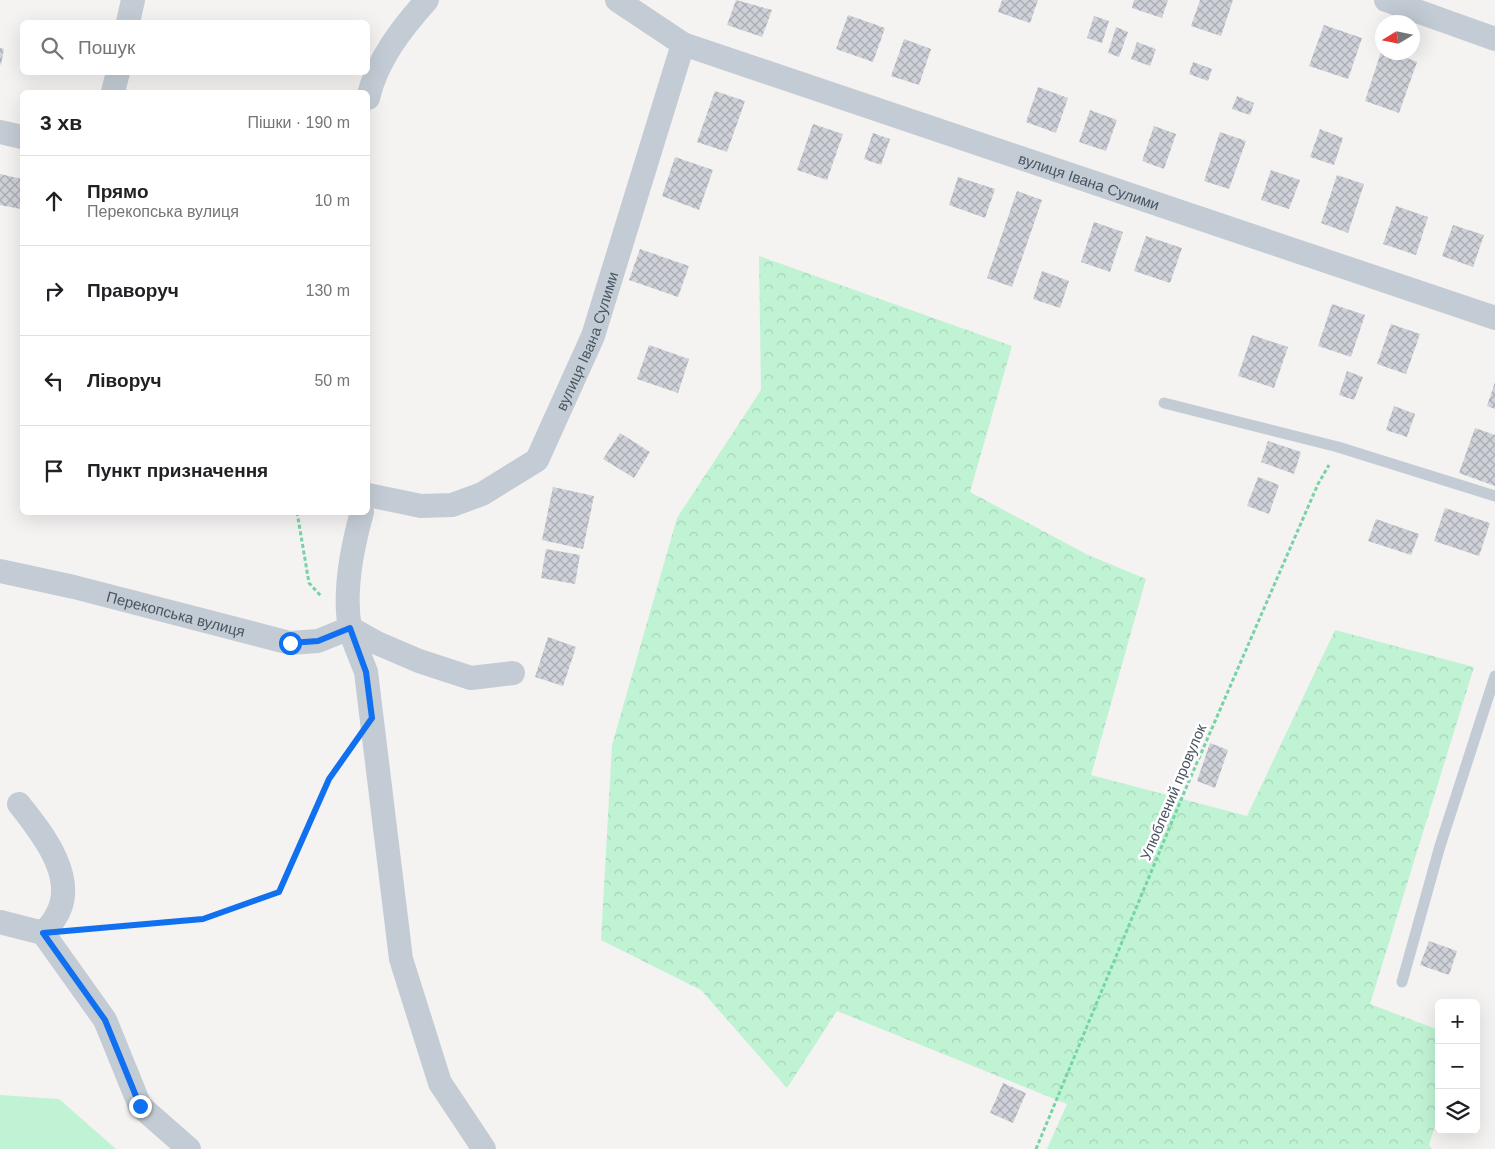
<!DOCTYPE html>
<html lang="uk">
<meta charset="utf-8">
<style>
:root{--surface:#fff;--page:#f6f6f6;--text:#202124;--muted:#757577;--line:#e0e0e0}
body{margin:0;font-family:Arial,sans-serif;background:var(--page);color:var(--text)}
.controls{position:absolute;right:15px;bottom:15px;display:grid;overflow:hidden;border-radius:8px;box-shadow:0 5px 20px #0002}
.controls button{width:45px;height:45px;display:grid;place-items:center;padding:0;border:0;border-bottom:1px solid var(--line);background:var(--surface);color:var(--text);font:25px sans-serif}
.compass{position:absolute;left:1375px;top:15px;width:45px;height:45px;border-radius:50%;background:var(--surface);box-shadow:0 5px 20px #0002;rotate:260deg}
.stop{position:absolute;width:15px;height:15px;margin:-11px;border:4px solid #1070f0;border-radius:50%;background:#fff}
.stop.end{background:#1070f0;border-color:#fff;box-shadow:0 1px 5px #0008}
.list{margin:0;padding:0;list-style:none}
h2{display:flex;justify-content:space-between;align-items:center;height:65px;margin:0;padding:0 20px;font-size:21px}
h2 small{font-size:16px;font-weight:400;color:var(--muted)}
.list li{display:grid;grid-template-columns:32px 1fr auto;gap:15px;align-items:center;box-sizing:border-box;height:90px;padding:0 20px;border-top:1px solid var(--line)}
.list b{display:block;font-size:19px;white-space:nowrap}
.list p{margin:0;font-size:16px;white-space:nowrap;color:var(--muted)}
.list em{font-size:16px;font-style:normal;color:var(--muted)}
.icon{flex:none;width:28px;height:28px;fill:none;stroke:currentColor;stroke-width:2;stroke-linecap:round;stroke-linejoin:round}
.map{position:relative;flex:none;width:1495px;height:1149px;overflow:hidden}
.search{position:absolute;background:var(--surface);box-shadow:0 5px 20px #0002;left:20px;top:20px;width:350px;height:55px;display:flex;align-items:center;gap:12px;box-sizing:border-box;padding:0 18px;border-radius:8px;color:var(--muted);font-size:19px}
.panel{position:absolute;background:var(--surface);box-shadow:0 5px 20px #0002;left:20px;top:90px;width:350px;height:425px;border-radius:8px}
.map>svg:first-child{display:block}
</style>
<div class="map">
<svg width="1495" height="1149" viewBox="0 0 1495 1149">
<defs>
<pattern id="forest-crowns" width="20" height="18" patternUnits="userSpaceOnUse" patternTransform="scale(1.25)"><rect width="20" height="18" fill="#c0f3d4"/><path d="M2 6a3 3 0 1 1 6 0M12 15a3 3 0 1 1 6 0" fill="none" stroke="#a6d2b9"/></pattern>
<pattern id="building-cross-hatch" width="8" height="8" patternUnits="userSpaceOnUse" patternTransform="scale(1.25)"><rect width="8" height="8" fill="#ced1d7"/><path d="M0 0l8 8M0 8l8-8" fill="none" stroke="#a9acb2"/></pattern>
</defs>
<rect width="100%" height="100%" fill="#f5f2f2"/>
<polygon fill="#c0f3d4" points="0,1095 59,1099 116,1149 0,1149"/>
<polygon fill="url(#forest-crowns)" points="759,256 1012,346 970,492 1088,555 1146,579 1091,775 1247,816 1335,630 1474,667 1370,1004 1439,1030 1439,1113 1429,1145 1432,1149 1047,1149 1067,1104 837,1011 787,1088 701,990 601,940 612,745 677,518 761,390"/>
<g fill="url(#building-cross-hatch)">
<polygon points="736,0 772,10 762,37 727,25"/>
<polygon points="1002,0 1038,0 1030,23 998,12"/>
<polygon points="1134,0 1168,0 1162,18 1132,8"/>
<polygon points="1200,0 1233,0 1221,36 1191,26"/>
<polygon points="848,15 885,28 873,62 836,49"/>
<polygon points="1094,16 1109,21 1102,43 1087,38"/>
<polygon points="1324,25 1362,38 1348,79 1309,66"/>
<polygon points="1116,27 1128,32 1119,57 1108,53"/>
<polygon points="904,39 931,49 919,85 891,76"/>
<polygon points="1137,42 1156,49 1150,66 1131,59"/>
<polygon points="0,48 4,49 1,65 0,64"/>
<polygon points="1381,52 1391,52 1417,62 1399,113 1365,101"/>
<polygon points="1193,62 1212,69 1208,81 1189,74"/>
<polygon points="1038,87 1068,98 1056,133 1026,122"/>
<polygon points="715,91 745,101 727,152 697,142"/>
<polygon points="1237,96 1254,103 1250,115 1232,109"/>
<polygon points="1090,110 1117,120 1106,151 1079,142"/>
<polygon points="813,124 843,134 827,180 797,170"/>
<polygon points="1154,126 1176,134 1164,169 1142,161"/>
<polygon points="1320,129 1343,138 1334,165 1310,157"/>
<polygon points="1220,132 1246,141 1229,189 1204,181"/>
<polygon points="873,133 890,139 881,165 864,159"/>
<polygon points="675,157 713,170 699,210 662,196"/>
<polygon points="1271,170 1300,180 1289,209 1261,200"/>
<polygon points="0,174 22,179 21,209 0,205"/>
<polygon points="1337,175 1364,184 1348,233 1321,223"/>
<polygon points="958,177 995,189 985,218 949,205"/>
<polygon points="1017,191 1042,200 1012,287 987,278"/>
<polygon points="1396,206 1428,217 1416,255 1383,244"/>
<polygon points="1094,222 1123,232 1110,272 1081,262"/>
<polygon points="1453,225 1484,235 1473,267 1442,256"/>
<polygon points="1146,236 1182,248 1170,283 1134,271"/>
<polygon points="640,249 689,266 678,297 629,280"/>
<polygon points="1042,271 1069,281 1060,308 1033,299"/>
<polygon points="1332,304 1365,315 1351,357 1318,346"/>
<polygon points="1391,324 1420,334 1406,374 1377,364"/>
<polygon points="1252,335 1288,347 1274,388 1238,376"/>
<polygon points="649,345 689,359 678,393 637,379"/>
<polygon points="1347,371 1363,377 1354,400 1339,395"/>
<polygon points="1495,382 1495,409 1487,406"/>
<polygon points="1394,406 1415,414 1407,437 1386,430"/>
<polygon points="1475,428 1495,435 1495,486 1459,473"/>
<polygon points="620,433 650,452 634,478 603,459"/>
<polygon points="1268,441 1301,452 1294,474 1261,462"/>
<polygon points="1258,477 1279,485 1269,514 1247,506"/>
<polygon points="553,487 594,496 583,549 542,540"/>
<polygon points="1445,508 1490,523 1479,556 1434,541"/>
<polygon points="1376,519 1419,534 1411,555 1368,541"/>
<polygon points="546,549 580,555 575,584 541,578"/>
<polygon points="548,637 576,647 563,686 535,677"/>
<polygon points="1210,743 1228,750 1215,788 1197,781"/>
<polygon points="1429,941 1457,951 1449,975 1420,965"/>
<polygon points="1003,1083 1026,1093 1013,1123 990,1113"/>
</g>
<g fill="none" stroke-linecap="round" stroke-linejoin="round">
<g stroke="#76d3a6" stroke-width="3" stroke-dasharray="4 2.5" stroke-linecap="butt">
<polyline points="297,512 309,583 321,596"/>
<polyline points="78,930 203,919 279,892 329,779 349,751"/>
<polyline points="1036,1149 1186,788 1318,484 1329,465"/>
</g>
<g stroke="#c3ccd4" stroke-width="11">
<polyline points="1164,403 1338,447 1495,496"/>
<polyline points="1402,982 1440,846 1495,676"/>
</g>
<g stroke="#c3ccd4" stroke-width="24">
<path id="s1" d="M617,0L683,44L1495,318"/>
<polyline points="1386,0 1495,39"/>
<polyline points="128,22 133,0"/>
<polyline points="113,92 118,72"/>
<path d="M368,98C377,60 401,29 427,0"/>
<polyline points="0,132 22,137"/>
<path id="s2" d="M368,495L421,506L452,505L482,494L537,460L593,336L683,44"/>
<path d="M362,512C352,548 343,591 350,628C353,642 361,658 366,672L401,959L440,1083L484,1149"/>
<path id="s3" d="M0,571L74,587L290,643L318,641L350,628L377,643L419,661L471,678L513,673"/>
<path d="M19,804C42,833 80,880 55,918C52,924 47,928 43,933"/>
<polyline points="0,922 43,933"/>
<polyline points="43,933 105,1020 140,1106 189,1149"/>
</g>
</g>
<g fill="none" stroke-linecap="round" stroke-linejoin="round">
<polyline stroke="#1070f0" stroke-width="6" points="140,1106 105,1020 43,933 203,919 279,892 329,779 372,718 366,672 350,628 318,641 290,643"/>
</g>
<g text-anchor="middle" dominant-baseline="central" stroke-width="5" stroke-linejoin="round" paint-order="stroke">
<g font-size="15" fill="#495561" stroke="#fff">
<text stroke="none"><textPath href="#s1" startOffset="508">вулиця Івана Сулими</textPath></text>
<text stroke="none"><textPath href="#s2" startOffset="311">вулиця Івана Сулими</textPath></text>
<text stroke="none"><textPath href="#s3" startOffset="181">Перекопська вулиця</textPath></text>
<text transform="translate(1173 792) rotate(-67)">Улюблений провулок</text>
</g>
</g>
</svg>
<div class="controls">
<button>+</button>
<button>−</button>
<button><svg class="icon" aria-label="layers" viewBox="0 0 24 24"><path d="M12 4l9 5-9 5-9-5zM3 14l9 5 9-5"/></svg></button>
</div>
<svg class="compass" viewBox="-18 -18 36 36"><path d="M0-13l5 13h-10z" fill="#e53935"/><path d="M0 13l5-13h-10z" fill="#757577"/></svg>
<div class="stop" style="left:290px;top:643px"></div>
<div class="stop end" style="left:140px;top:1106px"></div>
<div class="search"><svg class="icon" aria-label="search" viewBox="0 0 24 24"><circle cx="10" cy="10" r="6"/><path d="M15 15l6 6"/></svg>Пошук</div>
<section class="panel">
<h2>3 хв<small>Пішки · 190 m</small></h2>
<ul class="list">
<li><svg class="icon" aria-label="ahead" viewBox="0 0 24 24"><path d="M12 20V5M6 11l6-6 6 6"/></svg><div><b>Прямо</b><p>Перекопська вулиця</p></div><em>10 m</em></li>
<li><svg class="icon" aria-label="right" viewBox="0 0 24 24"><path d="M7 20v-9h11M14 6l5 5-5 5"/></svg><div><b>Праворуч</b></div><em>130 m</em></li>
<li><svg class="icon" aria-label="left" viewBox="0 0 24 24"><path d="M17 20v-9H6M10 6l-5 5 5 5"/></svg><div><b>Ліворуч</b></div><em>50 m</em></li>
<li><svg class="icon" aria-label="arrive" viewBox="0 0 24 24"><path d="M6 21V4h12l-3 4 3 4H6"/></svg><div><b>Пункт призначення</b></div></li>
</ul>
</section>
</div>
